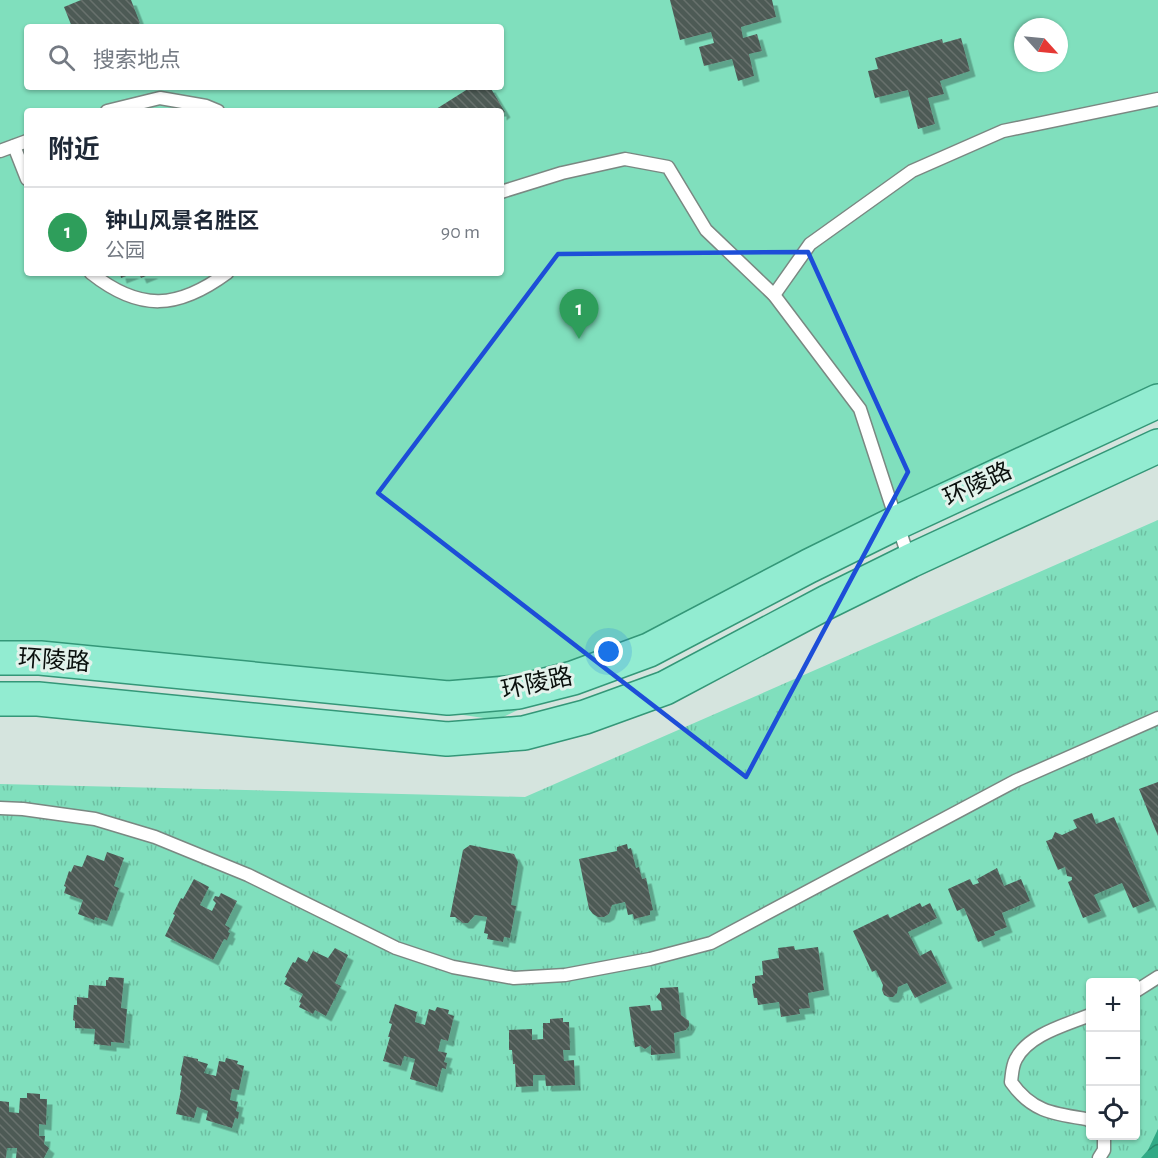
<!DOCTYPE html>
<html lang="zh">
<meta charset="utf-8">
<style>
:root{--surface:#fff;--page:#f2f2f3;--text:#1f2937;--muted:#747a83;--line:#e0e1e3;--accent:#1a73e8}
body{margin:0;font-family:"Alegreya Sans","Noto Sans SC",sans-serif;background:var(--page);color:var(--text)}
.controls{position:absolute;right:18px;bottom:18px;display:grid;overflow:hidden;border-radius:6px;box-shadow:0 2px 4px #0004}
.controls button{width:54px;height:54px;display:grid;place-items:center;padding:0;border:0;border-bottom:2px solid var(--line);background:var(--surface);color:var(--text);font:30px sans-serif}
.compass{position:absolute;left:1014px;top:18px;width:54px;height:54px;border-radius:50%;background:var(--surface);box-shadow:0 2px 4px #0004;rotate:117deg}
.you{position:absolute;left:609px;top:652px;width:21px;height:21px;margin:-15px;border:4px solid #fff;border-radius:50%;background:#1a73e8;box-shadow:0 0 0 9px #1a73e833}
.badge{display:grid;place-items:center;width:39px;height:39px;border-radius:50%;background:var(--accent);color:#fff;font-size:20px;font-weight:700}
.pin{position:absolute;translate:-50% -50px;filter:drop-shadow(0 2px 3px #0008)}
.pin::after{content:'';position:absolute;top:32px;width:21px;height:18px;background:inherit;clip-path:polygon(0 0,100% 0,50% 100%)}
.list{margin:0;padding:0;list-style:none}
h2{display:flex;justify-content:space-between;align-items:center;height:78px;margin:0;padding:0 24px;font-size:26px}
h2 small{font-size:20px;font-weight:400;color:var(--muted)}
.list li{display:grid;grid-template-columns:39px 1fr auto;gap:18px;align-items:center;box-sizing:border-box;height:90px;padding:0 24px;border-top:2px solid var(--line)}
.list b{display:block;font-size:22px;white-space:nowrap}
.list p{margin:0;font-size:20px;white-space:nowrap;color:var(--muted)}
.list em{font-size:20px;font-style:normal;color:var(--muted)}
.icon{flex:none;width:33px;height:33px;fill:none;stroke:currentColor;stroke-width:2;stroke-linecap:round;stroke-linejoin:round}
.map{position:relative;flex:none;width:1158px;height:1158px;overflow:hidden}
.search{position:absolute;background:var(--surface);box-shadow:0 2px 4px #0004;left:24px;top:24px;width:480px;height:66px;display:flex;align-items:center;gap:15px;box-sizing:border-box;padding:0 21px;border-radius:6px;color:var(--muted);font-size:22px}
.panel{position:absolute;background:var(--surface);box-shadow:0 2px 4px #0004;left:24px;top:108px;width:480px;height:168px;border-radius:6px}
.map>svg:first-child{display:block}
</style>
<div class="map">
<svg width="1158" height="1158" viewBox="0 0 1158 1158">
<defs>
<pattern id="grass-tufts" width="24" height="20" patternUnits="userSpaceOnUse" patternTransform="scale(1.5)"><rect width="24" height="20" fill="#80dfbd"/><path d="M3 7l-1-3M5 7V3M7 7l1-3M15 17l-1-3M17 17v-4M19 17l1-3" fill="none" stroke="#6dbea1"/></pattern>
<pattern id="water-waves" width="16" height="10" patternUnits="userSpaceOnUse" patternTransform="scale(1.5)"><rect width="16" height="10" fill="#31aa86"/><path d="M0 5q4-4 8 0t8 0" fill="none" stroke="#28896c"/></pattern>
<pattern id="building-back-hatch" width="6" height="6" patternUnits="userSpaceOnUse" patternTransform="scale(1.5)"><rect width="6" height="6" fill="#4d5a55"/><path d="M-1 5l2 2M0 0l6 6M5-1l2 2" fill="none" stroke="#67716d"/></pattern>
<filter id="shadow"><feDropShadow dx="5.5" dy="5.5" stdDeviation="0" flood-color="#0004"/></filter>
</defs>
<rect width="100%" height="100%" fill="#d5e4de"/>
<path fill="url(#grass-tufts)" fill-rule="evenodd" d="M1158,520V1158H0V784L525,797ZM1090,982H1136V1136H1090Z"/>
<path fill="#80dfbd" fill-rule="evenodd" d="M0,0H1158V405L1031,460L497,720L0,646ZM27,27H501V87H27ZM1023,27H1059V63H1023ZM27,111H501V273H27Z"/>
<polygon fill="url(#water-waves)" points="1158,1129 1158,1158 1141,1158 1148,1150"/>
<g fill="url(#building-back-hatch)" filter="url(#shadow)">
<polygon points="81,0 131,0 140,23 134,27 72,27 64,7"/>
<polygon points="670,0 772,0 776,17 741,27 743,38 757,34 762,51 749,54 754,76 738,81 732,59 704,66 699,47 714,43 711,32 680,40"/>
<polygon points="961,38 970,71 940,81 944,94 928,98 935,124 918,129 908,90 875,98 868,71 878,69 875,58 942,39 943,43"/>
<polygon points="471,87 490,87 505,112 501,115 501,111 433,111"/>
<polygon points="120,273 134,273 121,278"/>
<polygon points="139,273 153,273 141,278"/>
<polygon points="1158,782 1158,836 1139,789"/>
<polygon points="1092,813 1096,824 1114,817 1150,901 1133,908 1122,883 1094,895 1101,911 1083,918 1068,882 1072,880 1072,877 1067,876 1065,867 1058,870 1046,841 1052,839 1055,832 1062,835 1077,828 1073,820"/>
<polygon points="627,844 628,849 631,848 636,868 639,867 642,879 646,878 653,910 650,911 650,915 634,919 633,914 628,915 625,902 612,905 609,914 604,917 598,917 593,914 589,909 579,859 617,851 617,847"/>
<polygon points="470,845 514,854 518,862 511,905 516,906 510,938 504,937 503,942 487,939 488,934 484,933 487,917 475,915 468,923 463,923 455,917 450,917 463,850"/>
<polygon points="107,852 124,858 114,886 119,888 107,921 95,917 94,920 78,914 83,900 64,893 66,887 64,886 69,871 71,872 74,865 82,867 87,855 104,861"/>
<polygon points="997,868 1004,886 1021,879 1030,901 1002,913 1007,927 994,932 995,935 978,942 964,908 957,911 948,889 970,879 973,885 979,883 977,879"/>
<polygon points="194,879 209,887 200,905 212,911 216,903 213,900 215,896 219,897 221,893 237,901 225,925 230,928 228,932 230,933 227,940 224,939 213,960 165,936 175,915 173,914 181,898 183,899"/>
<polygon points="920,903 922,907 930,903 937,918 908,932 920,956 931,950 947,983 915,998 907,983 898,987 897,993 893,997 888,997 884,995 882,990 883,985 876,970 872,972 853,931 888,914 890,918"/>
<polygon points="794,946 795,950 818,947 824,990 808,993 810,1008 799,1009 800,1014 781,1017 779,1002 758,1005 757,998 754,998 752,984 755,983 755,976 763,975 762,961 779,958 778,948"/>
<polygon points="335,948 348,955 335,983 341,986 326,1016 315,1010 313,1014 299,1007 301,1003 299,1002 303,994 284,984 287,978 285,977 293,962 295,963 298,957 307,962 313,951 328,958"/>
<polygon points="109,977 124,978 121,1008 127,1009 124,1043 111,1042 111,1046 94,1044 95,1029 75,1028 75,1021 73,1020 74,1005 77,1005 77,997 88,998 89,985 106,986 106,980 108,980"/>
<polygon points="678,987 681,1015 689,1021 689,1026 686,1030 674,1033 675,1053 651,1055 651,1045 645,1049 640,1046 635,1047 629,1007 650,1005 651,1011 662,1010 661,1002 656,997 660,992 660,988"/>
<polygon points="395,1004 417,1012 415,1022 425,1025 429,1009 435,1011 437,1007 449,1010 448,1014 454,1016 448,1041 441,1039 438,1051 447,1053 444,1062 447,1063 446,1069 442,1068 437,1087 410,1079 415,1059 404,1056 401,1066 383,1061 390,1037 388,1037 392,1024 389,1023"/>
<polygon points="563,1018 563,1022 569,1022 570,1050 563,1050 564,1061 574,1060 575,1085 546,1086 545,1075 533,1075 533,1086 516,1087 515,1064 513,1064 512,1050 509,1050 509,1030 532,1029 532,1040 543,1039 543,1023 550,1023 550,1019"/>
<polygon points="184,1056 198,1059 198,1061 208,1064 204,1073 216,1076 219,1061 225,1062 226,1058 238,1061 237,1064 244,1066 239,1090 232,1089 230,1100 238,1102 236,1111 239,1112 238,1119 235,1118 232,1128 206,1120 208,1111 197,1107 194,1118 176,1114 181,1090 180,1090 182,1076 180,1075"/>
<polygon points="27,1093 40,1094 40,1099 47,1099 46,1125 39,1124 39,1136 45,1136 44,1144 49,1148 44,1158 16,1158 17,1148 7,1148 6,1158 0,1158 0,1101 9,1102 9,1112 19,1113 20,1098 27,1098"/>
</g>
<g fill="none" stroke-linecap="round" stroke-linejoin="round">
<g stroke="#7a8882" stroke-width="15">
<g id="service">
<polyline points="107,111 160,98 206,106 218,111"/>
<polyline points="14,146 27,179"/>
<polyline points="0,151 27,141"/>
<polyline points="501,192 562,173 625,159 668,167 706,230 774,295 860,409 909,559"/>
<path d="M91,273C140,312 178,309 227,273"/>
<polyline points="774,295 810,244 912,171 1003,131 1158,99"/>
<polyline points="0,808 23,809 95,819 155,837 248,875 396,948 453,967 514,978 565,975 650,959 711,943 1015,781 1158,718"/>
<polyline points="1136,991 1158,977"/>
<path d="M1090,1015C1066,1025 1029,1034 1016,1059C1012,1066 1012,1075 1011,1082C1032,1112 1054,1114 1087,1119L1090,1121"/>
<polyline points="1099,1158 1104,1150 1104,1136"/>
</g>
</g>
<g stroke="#349778" stroke-width="36">
<g id="primary">
<polyline points="0,658 40,658 448,698 518,692 573,678 649,650 809,566 896,523 1158,401"/>
<polyline points="0,699 38,699 447,739 524,733 585,717 665,688 827,602 910,561 1158,446"/>
</g>
</g>
<use href="#service" stroke="#fff" stroke-width="12"/>
<use href="#primary" stroke="#92ecd1" stroke-width="33"/>
</g>
<path fill="none" stroke="#1d4ed8" stroke-width="4.5" stroke-linejoin="round" d="M808,252L908,472L746,777L378,493L558,254Z"/>
<g text-anchor="middle" dominant-baseline="central" stroke-width="6" stroke-linejoin="round" paint-order="stroke">
<g font-size="24" fill="#0a100d" stroke="#e2f2eb">
<text transform="translate(978 485) rotate(-25)">环陵路</text>
<text transform="translate(54 661) rotate(4)">环陵路</text>
<text transform="translate(537 684) rotate(-12)">环陵路</text>
</g>
</g>
</svg>
<div class="controls">
<button>+</button>
<button>−</button>
<button><svg class="icon" aria-label="locate" viewBox="0 0 24 24"><circle cx="12" cy="12" r="6"/><path d="M12 2v4M12 18v4M2 12h4M18 12h4"/></svg></button>
</div>
<svg class="compass" viewBox="-18 -18 36 36"><path d="M0-13l5 13h-10z" fill="#e53935"/><path d="M0 13l5-13h-10z" fill="#747a83"/></svg>
<div class="you"></div>
<div class="pin badge" style="left:579px;top:339px;background:#2e9e5b">1</div>
<div class="search"><svg class="icon" aria-label="search" viewBox="0 0 24 24"><circle cx="10" cy="10" r="6"/><path d="M15 15l6 6"/></svg>搜索地点</div>
<section class="panel">
<h2>附近<small></small></h2>
<ul class="list">
<li><span class="badge" style="background:#2e9e5b">1</span><div><b>钟山风景名胜区</b><p>公园</p></div><em>90 m</em></li>
</ul>
</section>
</div>
